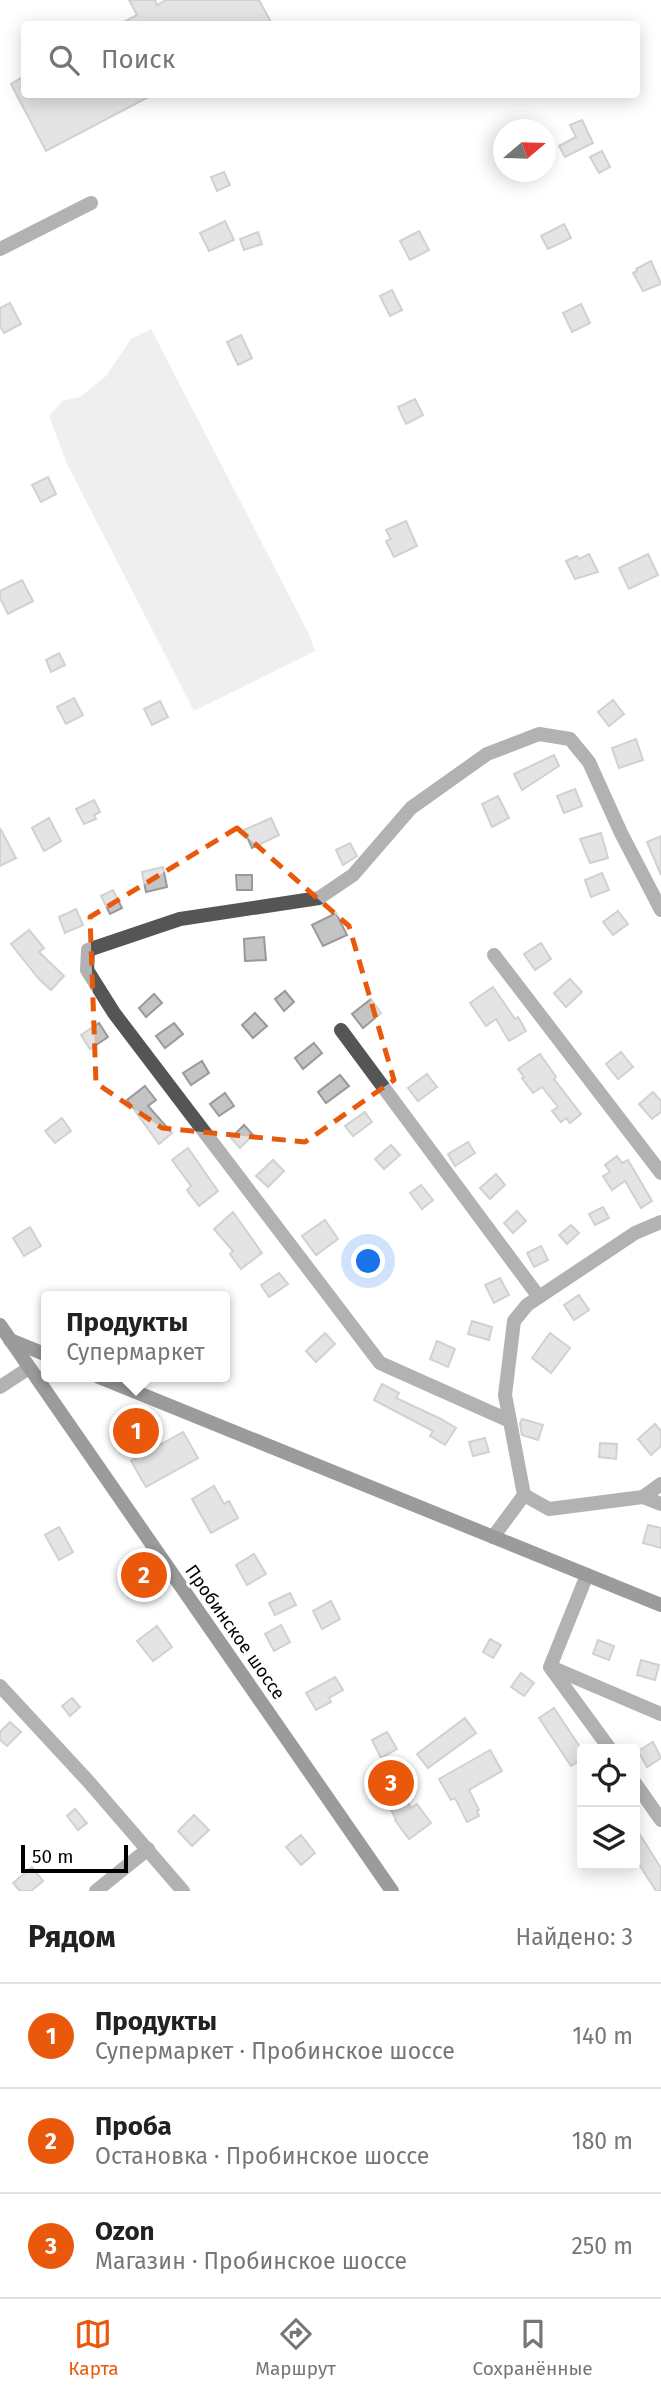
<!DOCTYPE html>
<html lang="ru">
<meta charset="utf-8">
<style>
:root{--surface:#fff;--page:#f2f2f2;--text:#222;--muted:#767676;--line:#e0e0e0;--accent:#ea580c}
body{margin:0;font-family:"Fira Sans",sans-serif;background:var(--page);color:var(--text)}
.controls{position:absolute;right:21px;bottom:21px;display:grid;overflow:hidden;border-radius:7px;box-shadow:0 4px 18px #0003}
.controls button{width:63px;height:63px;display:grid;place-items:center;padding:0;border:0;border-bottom:2px solid var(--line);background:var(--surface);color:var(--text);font:35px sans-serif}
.compass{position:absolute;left:493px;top:119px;width:63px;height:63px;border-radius:50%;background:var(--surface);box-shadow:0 4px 18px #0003;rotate:71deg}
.scale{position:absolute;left:21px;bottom:18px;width:107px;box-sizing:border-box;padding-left:7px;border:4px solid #000;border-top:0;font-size:19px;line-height:24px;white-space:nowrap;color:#000;-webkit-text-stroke:5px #fff;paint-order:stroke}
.you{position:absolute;left:369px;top:1262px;width:24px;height:24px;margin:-18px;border:5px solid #fff;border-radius:50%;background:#1a73e8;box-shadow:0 0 0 10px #1a73e833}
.badge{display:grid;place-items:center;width:46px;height:46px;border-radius:50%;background:var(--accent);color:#fff;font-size:23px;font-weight:700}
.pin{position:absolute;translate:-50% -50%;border:4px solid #fff;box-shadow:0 2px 7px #0006}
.popup{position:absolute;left:41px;top:1291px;width:189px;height:91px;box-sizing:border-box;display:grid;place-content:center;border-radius:7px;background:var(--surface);filter:drop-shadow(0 2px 5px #0005);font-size:23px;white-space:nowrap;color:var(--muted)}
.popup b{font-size:26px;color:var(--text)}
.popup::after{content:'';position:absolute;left:50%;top:100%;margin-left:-14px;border:14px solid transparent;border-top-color:var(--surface)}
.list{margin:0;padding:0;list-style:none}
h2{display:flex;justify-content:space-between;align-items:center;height:91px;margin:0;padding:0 28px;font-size:30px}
h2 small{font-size:23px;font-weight:400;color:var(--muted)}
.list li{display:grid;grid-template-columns:46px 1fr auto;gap:21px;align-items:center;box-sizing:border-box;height:105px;padding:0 28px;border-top:2px solid var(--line)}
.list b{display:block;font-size:26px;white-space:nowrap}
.list p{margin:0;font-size:23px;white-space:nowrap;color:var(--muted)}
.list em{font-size:23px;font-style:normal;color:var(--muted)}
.icon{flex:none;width:38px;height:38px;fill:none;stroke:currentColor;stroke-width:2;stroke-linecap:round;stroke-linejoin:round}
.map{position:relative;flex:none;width:661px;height:1891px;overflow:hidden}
.search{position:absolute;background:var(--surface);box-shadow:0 4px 18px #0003;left:21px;right:21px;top:21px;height:77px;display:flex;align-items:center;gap:18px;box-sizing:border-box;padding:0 24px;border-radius:7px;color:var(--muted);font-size:26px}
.sheet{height:406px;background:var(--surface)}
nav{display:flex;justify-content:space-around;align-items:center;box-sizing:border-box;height:98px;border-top:2px solid var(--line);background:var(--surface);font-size:19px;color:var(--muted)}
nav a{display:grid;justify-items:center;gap:4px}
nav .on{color:var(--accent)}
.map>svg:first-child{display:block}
</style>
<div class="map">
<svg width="661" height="1891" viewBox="0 0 661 1891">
<rect width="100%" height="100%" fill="#fff"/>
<polygon fill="#dcdcdc" points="151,329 309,634 315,651 194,711 67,464 49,416 62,401 80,397 106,376 131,339"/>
<g fill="#c4c4c4" stroke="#999" stroke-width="2">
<polygon points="129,0 155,0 157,5 166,0 259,0 272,24 120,24 137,15"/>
<polygon points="24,76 24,94 154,94 46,151 11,84"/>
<polygon points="582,120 593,143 565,157 559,146 576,137 570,125"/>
<polygon points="602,151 610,167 599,173 590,157"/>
<polygon points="224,172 230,185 217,191 211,177"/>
<polygon points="225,221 234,240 209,251 200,233"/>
<polygon points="564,224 571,238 548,249 541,236"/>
<polygon points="419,231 429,250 410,260 400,241"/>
<polygon points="258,232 262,244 244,250 240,239"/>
<polygon points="651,261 661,284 643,291 633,273 637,271 636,269"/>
<polygon points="392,290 402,310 390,316 380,296"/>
<polygon points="10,303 21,324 4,333 0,326 0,308"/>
<polygon points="581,304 590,323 572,332 563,313"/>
<polygon points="241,335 252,358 238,365 227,342"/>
<polygon points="415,399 423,415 406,424 398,407"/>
<polygon points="48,477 56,494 41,502 32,485"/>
<polygon points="406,521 417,546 394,557 386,541 391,539 386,530"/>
<polygon points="589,554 598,572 575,579 566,561 577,556 579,559"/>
<polygon points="648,554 658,575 629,589 619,568"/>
<polygon points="22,580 33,601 8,614 0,598 0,591"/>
<polygon points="59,653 65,665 51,672 46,660"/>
<polygon points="74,698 83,715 66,724 57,707"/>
<polygon points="613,700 624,714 609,726 598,712"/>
<polygon points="160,701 168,717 152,725 144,709"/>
<polygon points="636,739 643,760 619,768 612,748"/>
<polygon points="554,755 559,766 522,790 514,774"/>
<polygon points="575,789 582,806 564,813 557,796"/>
<polygon points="498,796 509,818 492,827 482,804"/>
<polygon points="94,800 100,812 94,815 96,819 84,824 76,809"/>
<polygon points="49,818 61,841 44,851 32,828"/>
<polygon points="271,818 279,835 252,848 244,830"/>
<polygon points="0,828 16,858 0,866"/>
<polygon points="601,833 608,858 590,863 580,839"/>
<polygon points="661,836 661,875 647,842"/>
<polygon points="350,843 357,856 343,865 336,850"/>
<polygon points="163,867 167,887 146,892 142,872"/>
<polygon points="602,873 609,890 591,897 585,880"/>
<polygon points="236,875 252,875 252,890 237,890"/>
<polygon points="113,890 122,908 110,914 101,896"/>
<polygon points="76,909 83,925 65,933 59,917"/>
<polygon points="618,911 628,924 613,935 603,922"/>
<polygon points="336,913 347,935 323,946 312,925"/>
<polygon points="29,930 44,948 39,952 64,976 51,990 39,979 11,944"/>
<polygon points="264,937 266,960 245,961 244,939"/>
<polygon points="541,943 551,959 535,970 524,954"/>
<polygon points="570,979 582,992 566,1007 554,993"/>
<polygon points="493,987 515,1019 518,1017 526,1031 509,1041 496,1019 486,1026 470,1003"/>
<polygon points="285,991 294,1002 284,1011 275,999"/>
<polygon points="154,994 162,1003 146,1017 139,1008"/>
<polygon points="371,999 381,1013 363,1028 352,1014"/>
<polygon points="255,1013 267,1026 253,1038 242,1025"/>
<polygon points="99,1023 108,1037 90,1049 81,1035"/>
<polygon points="174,1023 183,1034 165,1048 156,1036"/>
<polygon points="314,1043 322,1053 303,1069 295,1058"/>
<polygon points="621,1052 633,1067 618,1079 606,1064"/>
<polygon points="540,1054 556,1077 554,1079 581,1114 570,1123 566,1118 561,1122 552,1111 558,1107 542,1087 533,1093 522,1078 524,1077 518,1069"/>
<polygon points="202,1061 209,1073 191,1085 183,1073"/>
<polygon points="427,1074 437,1087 418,1101 408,1088"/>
<polygon points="340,1075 349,1086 326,1103 318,1092"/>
<polygon points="145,1086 156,1100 148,1106 172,1133 159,1144 127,1100"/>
<polygon points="653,1092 661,1101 661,1112 652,1119 639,1104"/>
<polygon points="225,1093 234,1106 219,1116 210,1104"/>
<polygon points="365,1112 372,1122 353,1136 345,1126"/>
<polygon points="62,1118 71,1131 55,1143 45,1131"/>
<polygon points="244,1125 253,1135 240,1148 231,1138"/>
<polygon points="468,1142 475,1153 455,1166 448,1154"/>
<polygon points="391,1145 400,1155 384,1169 375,1159"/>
<polygon points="188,1148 218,1191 199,1206 187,1190 191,1186 172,1160"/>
<polygon points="617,1156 622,1163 628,1160 652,1201 641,1208 625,1181 612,1190 603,1176 610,1172 605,1165"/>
<polygon points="273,1160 284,1171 268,1187 256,1176"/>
<polygon points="496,1174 505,1185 490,1199 480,1188"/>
<polygon points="421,1185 433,1200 422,1209 410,1193"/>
<polygon points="603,1207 609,1218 595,1225 589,1214"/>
<polygon points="517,1211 526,1221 513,1233 504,1223"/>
<polygon points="233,1212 262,1253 241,1269 230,1254 233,1251 214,1229"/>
<polygon points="325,1220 338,1239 316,1255 302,1236"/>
<polygon points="571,1225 579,1233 567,1244 559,1235"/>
<polygon points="30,1227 41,1246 24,1256 13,1238"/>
<polygon points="541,1246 548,1260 534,1267 527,1253"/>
<polygon points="279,1273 288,1284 269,1297 261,1285"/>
<polygon points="500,1278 509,1295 494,1303 485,1285"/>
<polygon points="579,1295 589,1310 574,1320 564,1305"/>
<polygon points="472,1321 492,1327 489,1340 468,1334"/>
<polygon points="325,1333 335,1344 316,1362 306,1351"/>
<polygon points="550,1333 570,1348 551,1373 532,1358"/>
<polygon points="437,1341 455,1349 448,1367 430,1359"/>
<polygon points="382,1384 399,1393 396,1398 441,1419 456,1428 445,1445 430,1436 433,1431 374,1400"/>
<polygon points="522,1419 543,1425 538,1440 522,1435 520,1424"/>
<polygon points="144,1422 147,1433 128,1439 125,1428"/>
<polygon points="655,1424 661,1431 661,1446 651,1455 638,1439"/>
<polygon points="183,1432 198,1458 146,1487 131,1461"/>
<polygon points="485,1438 489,1452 473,1456 469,1442"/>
<polygon points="600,1443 617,1444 616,1459 599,1457"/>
<polygon points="214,1486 224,1504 229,1501 238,1518 211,1533 192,1499"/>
<polygon points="648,1525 661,1528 661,1548 643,1543"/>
<polygon points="59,1527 73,1552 59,1560 45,1535"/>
<polygon points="254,1554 266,1574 247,1585 236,1565"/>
<polygon points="290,1593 296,1605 275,1615 269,1603"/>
<polygon points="331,1601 340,1619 322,1629 313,1611"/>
<polygon points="281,1625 290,1642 274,1651 265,1634"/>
<polygon points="157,1626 172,1647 153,1661 137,1641"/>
<polygon points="490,1639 501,1645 493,1658 483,1652"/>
<polygon points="598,1640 614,1646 609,1660 593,1654"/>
<polygon points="641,1660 659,1665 655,1680 637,1675"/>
<polygon points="521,1673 534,1683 524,1696 511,1687"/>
<polygon points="335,1677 343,1690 329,1698 331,1702 316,1710 306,1693"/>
<polygon points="72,1698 80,1707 70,1716 62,1706"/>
<polygon points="554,1708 582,1750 582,1759 571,1766 539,1718"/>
<polygon points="465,1718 476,1733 428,1768 417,1754"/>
<polygon points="10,1722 21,1732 7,1746 0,1740 0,1732"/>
<polygon points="387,1732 397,1749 381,1758 372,1740"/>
<polygon points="653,1742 661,1758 647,1767 638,1751"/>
<polygon points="490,1750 502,1771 469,1790 479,1810 477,1811 479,1816 467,1822 455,1798 451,1800 439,1779"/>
<polygon points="394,1778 411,1808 417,1804 431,1823 409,1839 395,1820 396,1819 378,1787"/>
<polygon points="75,1809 87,1823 78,1830 67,1816"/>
<polygon points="194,1815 209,1830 192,1846 178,1831"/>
<polygon points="635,1827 661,1868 661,1891 656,1891 635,1858"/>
<polygon points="301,1835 315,1853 301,1865 286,1847"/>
<polygon points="32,1867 43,1881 31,1891 20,1891 13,1883"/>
</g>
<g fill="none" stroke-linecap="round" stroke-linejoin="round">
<g stroke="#555" stroke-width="14">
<polyline points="0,249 91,203"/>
<polyline points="494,955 661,1173"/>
<polyline points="341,1030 539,1297"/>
<polyline points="0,1387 29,1368"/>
<polyline points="510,1421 380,1363 114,1013 87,970 88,950 180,919 319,898 353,875 411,808 487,754 539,734 570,739 589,762 621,833 661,910"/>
<polyline points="524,1495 549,1509 643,1497 661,1504"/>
<polyline points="643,1497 661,1484"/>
<polyline points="493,1537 524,1495 505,1395 514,1321 527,1305 635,1233 661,1222"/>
<polyline points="587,1575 550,1667 610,1749"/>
<polyline points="553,1668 661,1714"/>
<polyline points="0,1686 88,1781 183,1891"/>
<polyline points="635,1783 661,1820"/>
<polyline points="96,1891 148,1849"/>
</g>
<g stroke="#222" stroke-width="14">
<polyline points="0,1325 392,1891"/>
<polyline points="10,1340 47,1355"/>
<polyline points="99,1377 661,1605"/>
</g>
</g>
<path d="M0 0H661V1891H0ZM237,828L349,926L394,1080L305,1142L162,1128L96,1083L90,917Z" fill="#fff" fill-opacity=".55" fill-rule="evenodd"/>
<path fill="none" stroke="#e8590c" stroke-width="5" stroke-dasharray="14 9" stroke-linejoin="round" d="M237,828L349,926L394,1080L305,1142L162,1128L96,1083L90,917Z"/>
<g text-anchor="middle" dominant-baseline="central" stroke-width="6" stroke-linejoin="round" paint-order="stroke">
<g font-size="18" fill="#000" stroke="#fff">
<text transform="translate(235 1632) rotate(55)">Пробинское шоссе</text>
</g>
</g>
</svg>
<div class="controls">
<button><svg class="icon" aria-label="locate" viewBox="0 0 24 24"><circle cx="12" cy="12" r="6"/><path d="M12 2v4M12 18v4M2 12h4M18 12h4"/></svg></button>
<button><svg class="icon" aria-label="layers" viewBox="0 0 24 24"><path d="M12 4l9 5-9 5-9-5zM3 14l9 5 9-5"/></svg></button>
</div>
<svg class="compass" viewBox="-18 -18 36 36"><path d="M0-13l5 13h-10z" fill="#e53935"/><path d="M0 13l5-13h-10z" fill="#767676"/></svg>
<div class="scale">50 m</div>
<div class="you"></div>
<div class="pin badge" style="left:136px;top:1431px">1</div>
<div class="popup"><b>Продукты</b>Супермаркет</div>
<div class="pin badge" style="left:144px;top:1575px">2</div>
<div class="pin badge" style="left:391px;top:1783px">3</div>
<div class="search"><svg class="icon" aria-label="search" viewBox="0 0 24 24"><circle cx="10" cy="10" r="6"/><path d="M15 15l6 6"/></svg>Поиск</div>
</div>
<section class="sheet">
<h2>Рядом<small>Найдено: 3</small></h2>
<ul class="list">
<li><span class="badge">1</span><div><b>Продукты</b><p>Супермаркет · Пробинское шоссе</p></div><em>140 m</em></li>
<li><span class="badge">2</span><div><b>Проба</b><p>Остановка · Пробинское шоссе</p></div><em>180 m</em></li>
<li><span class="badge">3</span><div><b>Ozon</b><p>Магазин · Пробинское шоссе</p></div><em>250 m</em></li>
</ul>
</section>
<nav>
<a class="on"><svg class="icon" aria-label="map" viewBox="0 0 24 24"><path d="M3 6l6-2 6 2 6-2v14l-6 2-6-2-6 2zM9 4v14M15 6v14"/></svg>Карта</a>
<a><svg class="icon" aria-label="directions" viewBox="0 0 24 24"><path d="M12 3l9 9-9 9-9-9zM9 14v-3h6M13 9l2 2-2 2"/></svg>Маршрут</a>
<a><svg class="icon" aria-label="saved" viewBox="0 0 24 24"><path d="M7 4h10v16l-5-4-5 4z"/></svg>Сохранённые</a>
</nav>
